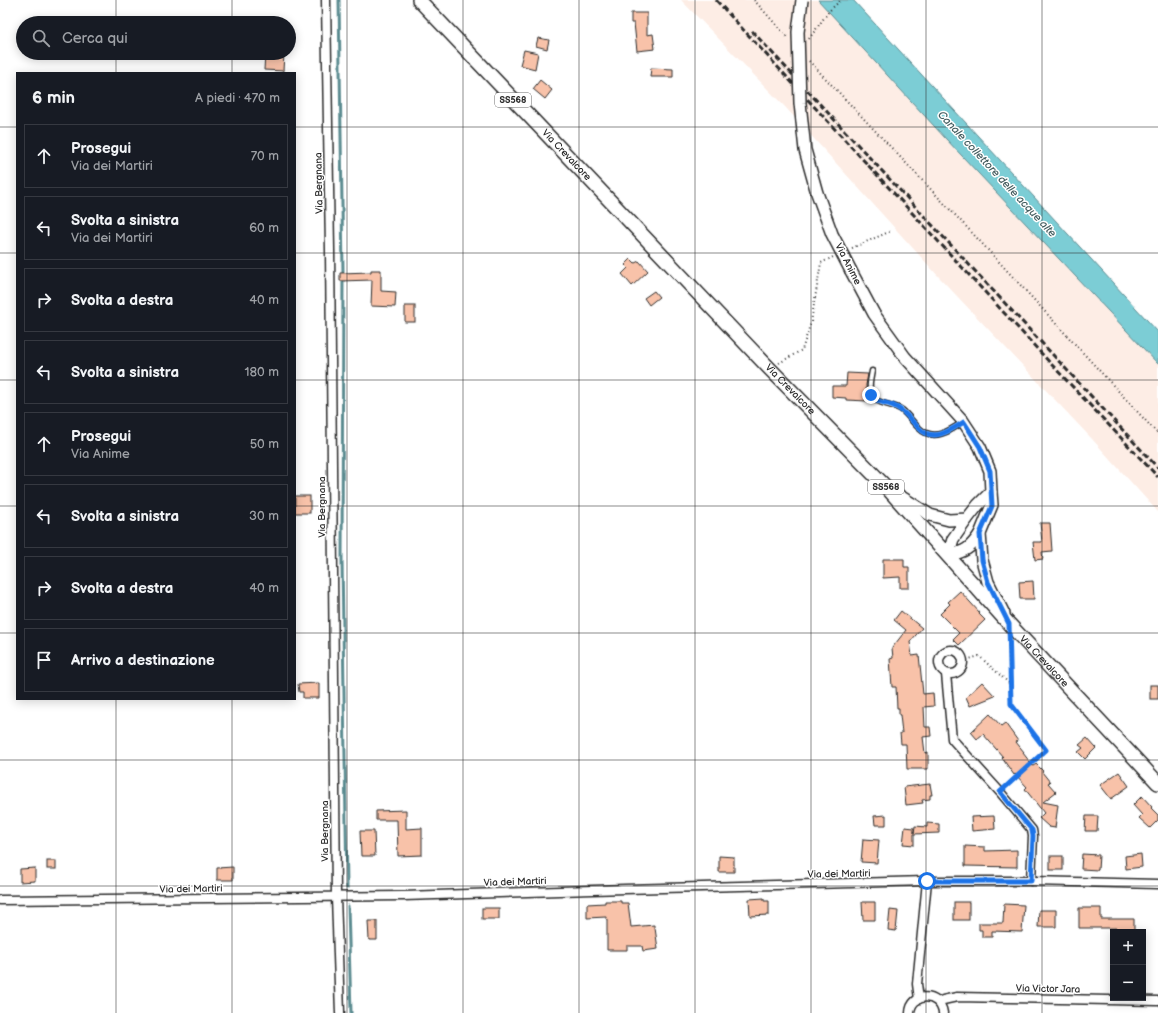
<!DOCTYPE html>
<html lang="it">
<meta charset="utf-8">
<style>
:root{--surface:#171b24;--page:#20242c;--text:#f1f3f6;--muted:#9ea1a6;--line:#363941}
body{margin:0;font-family:"Balsamiq Sans",sans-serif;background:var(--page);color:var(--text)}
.controls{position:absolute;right:12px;bottom:12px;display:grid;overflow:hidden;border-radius:0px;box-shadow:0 2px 10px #0003}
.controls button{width:36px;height:36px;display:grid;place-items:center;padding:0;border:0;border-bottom:1px solid var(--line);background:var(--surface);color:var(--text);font:20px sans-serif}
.stop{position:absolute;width:12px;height:12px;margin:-9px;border:3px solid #1a73e8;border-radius:50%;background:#fff}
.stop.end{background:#1a73e8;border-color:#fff;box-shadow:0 1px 4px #0008}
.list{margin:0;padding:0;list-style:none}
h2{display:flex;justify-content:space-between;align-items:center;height:52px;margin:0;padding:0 16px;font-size:17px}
h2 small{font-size:13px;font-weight:400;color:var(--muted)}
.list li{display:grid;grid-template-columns:26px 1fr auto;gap:12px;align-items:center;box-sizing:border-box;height:64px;margin:0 8px 8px;padding:0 8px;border:1px solid var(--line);border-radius:0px}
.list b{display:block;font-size:15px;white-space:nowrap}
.list p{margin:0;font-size:13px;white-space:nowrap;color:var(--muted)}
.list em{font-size:13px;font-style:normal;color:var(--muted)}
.icon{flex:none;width:22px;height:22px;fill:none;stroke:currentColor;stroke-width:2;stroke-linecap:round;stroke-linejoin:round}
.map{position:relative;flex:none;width:1158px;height:1013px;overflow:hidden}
.search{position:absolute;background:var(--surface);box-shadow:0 2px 10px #0003;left:16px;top:16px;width:280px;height:44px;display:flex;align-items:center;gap:10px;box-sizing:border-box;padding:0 14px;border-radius:22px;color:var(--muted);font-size:15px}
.panel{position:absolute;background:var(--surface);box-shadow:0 2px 10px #0003;left:16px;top:72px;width:280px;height:628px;border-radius:0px}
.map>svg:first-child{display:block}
</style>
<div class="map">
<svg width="1158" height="1013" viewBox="0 0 1158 1013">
<rect width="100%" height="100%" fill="#fff"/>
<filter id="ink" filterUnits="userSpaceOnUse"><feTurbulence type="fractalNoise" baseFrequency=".025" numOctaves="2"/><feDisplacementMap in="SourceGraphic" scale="8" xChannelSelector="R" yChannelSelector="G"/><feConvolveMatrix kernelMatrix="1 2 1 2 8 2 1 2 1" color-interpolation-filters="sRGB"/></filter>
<g filter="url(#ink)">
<polygon fill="#fdede5" points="681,0 818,0 946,139 1158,364 1158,512 1092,439 939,277 787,109"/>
<polygon fill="#7ccdd5" stroke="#5c8c91" points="818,0 853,0 1158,332 1158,364 946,139"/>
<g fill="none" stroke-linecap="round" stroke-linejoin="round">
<g stroke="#5c8c91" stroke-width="3">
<polyline points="339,0 343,272 342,561 347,888"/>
<polyline points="348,906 351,1013"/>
</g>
</g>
<g fill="#f8c2a9" stroke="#2b2b2b">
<polygon points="631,13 647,13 647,35 653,34 655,49 637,51 634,23 631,23"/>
<polygon points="538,38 549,40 547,49 536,46"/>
<polygon points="524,50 538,53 535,69 520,65"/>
<polygon points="265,53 284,53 283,71 264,70"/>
<polygon points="651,68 673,69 673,77 650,77"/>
<polygon points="540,80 552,90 545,99 533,89"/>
<polygon points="631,259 635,263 639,261 648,271 632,286 622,274 628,268 625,265"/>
<polygon points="371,270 381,270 381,291 396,292 395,307 371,306 372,280 340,281 340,273 371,272"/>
<polygon points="654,291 659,297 649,305 644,298"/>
<rect x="405" y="306" width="10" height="16"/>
<polygon points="847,373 868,374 866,385 867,401 846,400 846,398 832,397 832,386 846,386"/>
<rect x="295" y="496" width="15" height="17"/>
<polygon points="1040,523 1050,523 1052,551 1042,552 1043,559 1035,560 1033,542 1042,542"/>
<polygon points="883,559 904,559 904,567 909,567 909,588 900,588 900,577 883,578"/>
<polygon points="1033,581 1034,599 1020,599 1019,582"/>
<polygon points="960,591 980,613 979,614 985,620 959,645 953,639 959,633 940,614 950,604 948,602"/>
<polygon points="901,611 922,628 910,642 912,656 919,655 923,694 933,693 934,706 924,707 925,727 930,727 931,736 923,737 925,753 928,752 928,769 907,769 906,744 901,744 900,733 902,733 900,715 899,715 899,708 897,708 896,687 892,687 890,659 893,658 892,648 906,630 894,620"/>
<polygon points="982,682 995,696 970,706 966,697"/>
<polygon points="319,683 319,698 303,698 303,692 299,692 298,684"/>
<rect x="1150" y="685" width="8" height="14"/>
<polygon points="990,714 1001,726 1005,723 1018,741 1016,742 1024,752 1023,753 1033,766 1036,764 1043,771 1042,772 1050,782 1048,783 1056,792 1043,802 1058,805 1055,828 1049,827 1039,818 1044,813 1025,789 1027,787 1015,774 1014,775 1002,758 1003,757 983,734 977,739 971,732"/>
<polygon points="1087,738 1096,748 1085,759 1078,752 1083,748 1079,745"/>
<polygon points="1119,772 1129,786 1111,799 1100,785"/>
<polygon points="930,784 932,795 930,795 930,799 922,800 923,803 906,805 904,787"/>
<polygon points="1142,796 1152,807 1151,808 1158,815 1158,820 1150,828 1139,818 1142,815 1133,805"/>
<polygon points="406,810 406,829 422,828 422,855 398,856 397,820 376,820 376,811"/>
<polygon points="886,815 886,825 875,825 874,816"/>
<polygon points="994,816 995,829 972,831 971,817"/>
<polygon points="1086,816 1098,816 1097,831 1085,831"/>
<polygon points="927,823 939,824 939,833 914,834 914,845 903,844 905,827 914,828 914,833 915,826 927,827"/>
<polygon points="360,831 374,831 375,856 361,856"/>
<polygon points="863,839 879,840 877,863 861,862"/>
<polygon points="965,846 985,847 985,851 1017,850 1017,867 965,866"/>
<polygon points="1082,854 1099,855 1098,870 1081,869"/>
<polygon points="1141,854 1142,867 1126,869 1125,856"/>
<polygon points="719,856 734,857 734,872 719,872"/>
<rect x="1050" y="856" width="13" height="14"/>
<rect x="47" y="861" width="9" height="8"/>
<polygon points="233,867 233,880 217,880 217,868"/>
<polygon points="35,868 35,881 20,882 20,869"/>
<polygon points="764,898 764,901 769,901 769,915 750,916 749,899"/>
<polygon points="605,901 621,901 621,903 628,903 631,927 654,925 654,928 655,928 658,949 643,951 642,946 627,946 627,950 607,950 607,919 606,919 606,917 587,918 587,904 605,903"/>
<polygon points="862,902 875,902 875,920 863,920"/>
<rect x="954" y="902" width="15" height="18"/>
<polygon points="1004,904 1024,905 1022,932 992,931 992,937 982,937 982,930 979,930 979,923 1003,923"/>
<rect x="482" y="908" width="17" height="11"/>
<polygon points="1079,908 1101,908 1101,919 1134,919 1134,932 1116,932 1116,928 1079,928"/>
<polygon points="890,910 898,911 896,931 888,930"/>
<polygon points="1039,910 1056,910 1056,927 1038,927"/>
<polygon points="368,921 377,921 377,940 369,940"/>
</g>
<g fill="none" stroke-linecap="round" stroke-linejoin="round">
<g stroke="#2b2b2b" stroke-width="7">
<path id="lane" d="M872,371C871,377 869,384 870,390C872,405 891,403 902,410C908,415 913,423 919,428C933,442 950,431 963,422"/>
</g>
<g stroke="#2b2b2b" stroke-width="11">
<g id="street">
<polyline points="326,0 330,250 336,897 340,1013"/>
<circle cx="951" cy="662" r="12"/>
<polyline points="946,674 952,739 1000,792 1032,830 1033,836 1031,881"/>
<polyline points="0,900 404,896 625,889 927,881 1031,881 1158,884"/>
<polyline points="919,999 917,984 927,881"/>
<polyline points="938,1002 943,1000 957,997 1158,1001"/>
<path d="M910,1013C911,992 940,992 943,1013"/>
</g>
</g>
<g stroke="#2b2b2b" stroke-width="14">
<g id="secondary">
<polyline points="851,271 874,314 905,357 963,421 980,447 990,471 991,492 992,505 980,534 982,560 988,582 1004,614"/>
<polyline points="895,493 930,515 949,520 967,519 978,505 991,492"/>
<path d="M967,519L953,539L948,556C966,551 970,549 980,534"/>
</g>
</g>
<g stroke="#2b2b2b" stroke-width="16">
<g id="primary">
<path id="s1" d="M419,0L769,368L888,489L1009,624L1158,783"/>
</g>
</g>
<g stroke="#2b2b2b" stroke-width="2" stroke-dasharray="1 3" stroke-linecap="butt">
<polyline points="754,0 787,37"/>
<polyline points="809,39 829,11 841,0"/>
<polyline points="809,61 976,237 1158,434"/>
<polyline points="852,248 891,231"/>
<polyline points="779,363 802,350 811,322 821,263 833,257"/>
<polyline points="963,661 979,656 1010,684 1009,642"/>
<polyline points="1007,786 1046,750 1011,704 1010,684"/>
</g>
<use href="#lane" stroke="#fff" stroke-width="4"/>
<use href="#street" stroke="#fff" stroke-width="8"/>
<use href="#secondary" stroke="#fff" stroke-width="11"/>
<use href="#primary" stroke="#fff" stroke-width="13"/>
<g stroke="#2b2b2b" stroke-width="3" stroke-dasharray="6 3" stroke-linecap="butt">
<polyline points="716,0 1053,366 1158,477"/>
<polyline points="752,31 1158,468"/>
</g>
<g stroke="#2b2b2b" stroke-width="14" stroke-linecap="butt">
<polyline id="secondary-bridge" points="802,0 798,32 800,103 805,150 817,193 832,234 851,271"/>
</g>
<use href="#secondary-bridge" stroke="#fff" stroke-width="11"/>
</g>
</g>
<g fill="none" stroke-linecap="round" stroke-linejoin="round" filter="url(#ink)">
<path stroke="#1a73e8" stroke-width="5" d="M871,395C879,405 886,401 896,407C906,412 911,421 919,428C933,443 951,430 964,422L980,447L990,471L992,506L980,534L982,560L988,582L1009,624L1011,704L1046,750L1000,792L1032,830L1033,836L1031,881H927"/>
</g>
<path fill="none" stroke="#2b2b2b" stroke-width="1" stroke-opacity="0.55" d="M116,0V23M232,0V23M347,0V1013M463,0V1013M579,0V1013M695,0V1013M811,0V1013M926,0V1013M1042,0V1013M116,53V73M232,53V73M0,127H17M295,127H1158M0,253H17M295,253H1158M0,380H17M295,380H1158M0,506H17M295,506H1158M0,633H17M295,633H1158M116,699V1013M232,699V1013M0,760H1158M0,886H1158"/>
<g text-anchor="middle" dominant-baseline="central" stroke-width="3" stroke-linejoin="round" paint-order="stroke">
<g fill="#fff" stroke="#6b6b6b" stroke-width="1">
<rect x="495" y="93" width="36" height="14" rx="3"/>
<rect x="868" y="480" width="36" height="14" rx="3"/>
</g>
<g font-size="9" font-weight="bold" fill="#2b2b2b">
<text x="513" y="100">SS568</text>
<text x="886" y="487">SS568</text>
</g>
<g font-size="10" fill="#2b2b2b" stroke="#fff">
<text stroke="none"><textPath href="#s1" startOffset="214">Via Crevalcore</textPath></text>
<text transform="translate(319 183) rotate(-91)">Via Bergnana</text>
<text transform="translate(848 264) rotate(63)">Via Anime</text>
<text stroke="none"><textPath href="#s1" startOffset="538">Via Crevalcore</textPath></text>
<text transform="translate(322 507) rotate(-90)">Via Bergnana</text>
<text stroke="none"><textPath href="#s1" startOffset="910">Via Crevalcore</textPath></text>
<text transform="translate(325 831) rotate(-90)">Via Bergnana</text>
<text transform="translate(839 874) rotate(-1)">Via dei Martiri</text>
<text transform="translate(515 882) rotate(-2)">Via dei Martiri</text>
<text transform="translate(191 889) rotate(-1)">Via dei Martiri</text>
<text transform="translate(1048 989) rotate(1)">Via Victor Jara</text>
</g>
<g font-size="11" font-style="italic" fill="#435c5e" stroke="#fff">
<text transform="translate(997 174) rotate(47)">Canale collettore delle acque alte</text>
</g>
</g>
</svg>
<div class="controls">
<button>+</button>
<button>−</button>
</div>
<div class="stop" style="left:927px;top:881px"></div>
<div class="stop end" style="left:871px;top:395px"></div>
<div class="search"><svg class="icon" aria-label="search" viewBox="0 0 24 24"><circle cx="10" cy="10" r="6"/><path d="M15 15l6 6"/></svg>Cerca qui</div>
<section class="panel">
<h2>6 min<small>A piedi · 470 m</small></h2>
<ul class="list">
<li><svg class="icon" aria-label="ahead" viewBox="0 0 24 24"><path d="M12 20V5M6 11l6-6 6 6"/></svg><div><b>Prosegui</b><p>Via dei Martiri</p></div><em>70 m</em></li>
<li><svg class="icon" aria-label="left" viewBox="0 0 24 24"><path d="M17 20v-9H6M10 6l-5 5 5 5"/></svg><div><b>Svolta a sinistra</b><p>Via dei Martiri</p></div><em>60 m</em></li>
<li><svg class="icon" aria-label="right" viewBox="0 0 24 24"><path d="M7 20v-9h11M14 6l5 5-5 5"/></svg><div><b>Svolta a destra</b></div><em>40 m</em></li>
<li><svg class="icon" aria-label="left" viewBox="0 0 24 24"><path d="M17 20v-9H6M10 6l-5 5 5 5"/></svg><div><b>Svolta a sinistra</b></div><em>180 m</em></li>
<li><svg class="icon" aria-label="ahead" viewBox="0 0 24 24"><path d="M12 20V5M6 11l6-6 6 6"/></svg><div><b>Prosegui</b><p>Via Anime</p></div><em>50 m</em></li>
<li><svg class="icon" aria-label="left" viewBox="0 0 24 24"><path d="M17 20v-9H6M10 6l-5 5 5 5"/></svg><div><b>Svolta a sinistra</b></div><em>30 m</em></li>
<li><svg class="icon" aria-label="right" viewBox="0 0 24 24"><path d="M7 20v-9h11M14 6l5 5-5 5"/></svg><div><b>Svolta a destra</b></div><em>40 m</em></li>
<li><svg class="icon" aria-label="arrive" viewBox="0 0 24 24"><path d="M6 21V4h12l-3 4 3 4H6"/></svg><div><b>Arrivo a destinazione</b></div></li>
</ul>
</section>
</div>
